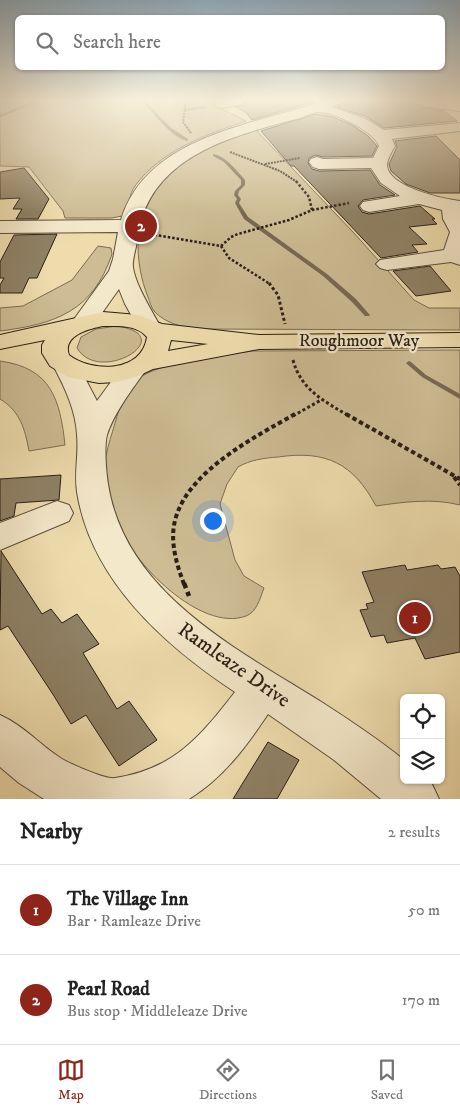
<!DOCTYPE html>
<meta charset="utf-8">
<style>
:root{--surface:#fff;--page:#f2f2f2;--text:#222;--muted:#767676;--line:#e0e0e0;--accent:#8f2418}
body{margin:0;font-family:"IM FELL DW Pica",serif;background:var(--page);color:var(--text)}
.controls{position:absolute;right:15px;bottom:15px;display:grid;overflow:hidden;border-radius:8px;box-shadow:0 1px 4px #0004}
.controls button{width:45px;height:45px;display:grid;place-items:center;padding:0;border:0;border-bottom:1px solid var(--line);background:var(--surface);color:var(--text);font:25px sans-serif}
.you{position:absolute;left:212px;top:520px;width:18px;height:18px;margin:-12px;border:4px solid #fff;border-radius:50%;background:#1a73e8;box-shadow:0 0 0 8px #1a73e833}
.badge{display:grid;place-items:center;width:32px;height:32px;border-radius:50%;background:var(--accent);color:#fff;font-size:16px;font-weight:700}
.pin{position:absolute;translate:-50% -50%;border:2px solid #fff;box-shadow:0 1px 5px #0006}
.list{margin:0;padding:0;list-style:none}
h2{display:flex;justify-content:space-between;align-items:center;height:65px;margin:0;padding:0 20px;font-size:21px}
h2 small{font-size:16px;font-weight:400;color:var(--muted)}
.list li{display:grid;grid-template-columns:32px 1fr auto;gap:15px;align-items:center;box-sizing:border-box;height:90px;padding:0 20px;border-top:1px solid var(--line)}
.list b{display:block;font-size:19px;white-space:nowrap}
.list p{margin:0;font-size:16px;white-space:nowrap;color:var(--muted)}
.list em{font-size:16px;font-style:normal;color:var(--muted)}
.icon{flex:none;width:28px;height:28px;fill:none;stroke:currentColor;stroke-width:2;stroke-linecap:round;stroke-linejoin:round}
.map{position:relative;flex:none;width:460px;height:799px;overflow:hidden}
.search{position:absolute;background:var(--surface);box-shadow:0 1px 4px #0004;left:15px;right:15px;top:15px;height:55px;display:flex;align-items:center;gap:12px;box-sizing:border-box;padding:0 18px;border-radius:8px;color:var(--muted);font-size:19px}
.sheet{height:245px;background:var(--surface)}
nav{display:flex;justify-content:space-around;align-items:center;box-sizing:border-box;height:70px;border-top:1px solid var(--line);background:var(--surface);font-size:14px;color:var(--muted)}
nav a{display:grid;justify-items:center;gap:2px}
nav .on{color:var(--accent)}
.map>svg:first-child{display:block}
</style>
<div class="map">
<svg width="460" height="799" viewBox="0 0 460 799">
<rect width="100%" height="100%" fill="#eedcad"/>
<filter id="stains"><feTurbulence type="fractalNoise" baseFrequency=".004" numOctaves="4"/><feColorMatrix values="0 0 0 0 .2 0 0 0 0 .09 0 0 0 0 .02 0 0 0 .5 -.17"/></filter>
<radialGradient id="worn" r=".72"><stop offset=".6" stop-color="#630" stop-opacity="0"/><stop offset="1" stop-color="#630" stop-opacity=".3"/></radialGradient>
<g fill="#cdbc94" stroke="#7b6d56">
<path d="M0,101H205L246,121C207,134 160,151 135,186C129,194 129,206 127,215L112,218H65L63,211L29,167L0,166Z"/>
<path d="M254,128L353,232L414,300L429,308H460V330L199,329C182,327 166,324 154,311C151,307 150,302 148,297C134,263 132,211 160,182C186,154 219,141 254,128Z"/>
<path d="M98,246L111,248L112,254C93,311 56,324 0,331V308L23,306L72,280Z"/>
<path d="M117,326C182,336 99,386 77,348L81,337L96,329Z"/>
<path d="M460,350V505C433,498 403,502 376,506C353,463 326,450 278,457C264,458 250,460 238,467L227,484L220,504L235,560L244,576L264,588C260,598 257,612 246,616C201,633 131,562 118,523C111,503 103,477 106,456C108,445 112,434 115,423C120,406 126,385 142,376C167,361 223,355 253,351Z"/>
<path d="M0,361C51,368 60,399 65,445L29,451C25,429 20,411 0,399Z"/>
</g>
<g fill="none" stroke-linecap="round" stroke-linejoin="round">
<g fill="#776952" fill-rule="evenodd">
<path d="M142,101H145L170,127L188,139V141C171,138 154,113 142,101Z"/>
<path d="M213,154C226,156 236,170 245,180V185L239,191L238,195L241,199L239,203L248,217L327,274L356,299L369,314L370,315L369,316H365L352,302L323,276L244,219L235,203L237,199L234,195L235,191L241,185V180L224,162L213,156Z"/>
<polygon points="409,361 411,362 426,375 460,394 460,399 422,377 407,364 406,363"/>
</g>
</g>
<g fill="#8f8165" stroke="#291e17">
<polygon points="245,101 315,101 252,120 247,114 249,114 235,107 242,106"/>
<polygon points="346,101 414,101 423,108 444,111 457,121 384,128 365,116 337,107"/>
<polygon points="316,114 333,117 352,125 368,136 377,146 372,156 323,157 316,155 309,158 308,163 312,169 319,171 370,170 380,185 395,195 363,200 358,206 362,212 369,214 420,206 435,219 432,219 437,224 409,227 427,244 412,245 418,252 381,258 294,166 291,166 261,131"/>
<polygon points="436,136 460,160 460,193 430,193 406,184 391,171 389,164 397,147 395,141"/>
<polygon points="24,168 49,199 38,219 16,219 22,209 13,209 20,198 0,199 0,172"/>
<polygon points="57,234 37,278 29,278 22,293 0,293 0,285 4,278 0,278 0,262 14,235"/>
<polygon points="430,266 451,291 416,296 393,271"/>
<polygon points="61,475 59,500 16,503 14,516 0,521 0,479"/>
<polygon points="1,551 42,614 51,609 62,623 77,614 99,644 83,653 117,709 129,701 157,740 119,766 86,715 71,724 54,696 8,626 0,630"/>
<polygon points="405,565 407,570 438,565 441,569 455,567 460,576 460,652 425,659 415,638 387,643 384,635 371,637 360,610 368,609 366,604 374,602 362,572"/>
<polygon points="268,742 299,760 277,799 233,799"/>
</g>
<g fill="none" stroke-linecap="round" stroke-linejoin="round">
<g stroke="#5a4e3c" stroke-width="2">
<g id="minor">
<polygon points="217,101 243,101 242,104 222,108 217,107 215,104"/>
<path d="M323,101H344L332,107L364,118L384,130L460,123V131L392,139L395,146C392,151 388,158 387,164C386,187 444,199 460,201V265L451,262L387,270L380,268L376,264L380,260L444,250L450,232L443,219L442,210L419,204L369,212L363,210L360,206L363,202L400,196L381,183L371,168L319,169L313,167L309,162L311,159L317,157L323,159L373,158L379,146C374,131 334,112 318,112C313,112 305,116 300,118C287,121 273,125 260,129C200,146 144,174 137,241C136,249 132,260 133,267C135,284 152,311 160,326L156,331L148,333L140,331L125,304L119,289L92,327L84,329L76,327L72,322L109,271L113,259L118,232L0,233V221L121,220C146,136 254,125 323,101Z"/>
<polygon points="449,101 460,103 460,111 423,106 416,102"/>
<path d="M67,359L76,361L97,401L124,364L133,362L142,364L146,370C133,388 114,413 107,435C104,447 106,471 108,484C125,594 239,650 323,703C351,721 378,739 404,760V780H430L439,799H381L334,760L268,714C246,747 223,778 189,799H44L19,783L0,767V715C23,725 40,745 62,759C71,764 106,780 115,778C174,769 200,737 235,692C164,645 91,580 77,492C74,472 79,454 77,435C76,411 65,388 54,367L58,361Z"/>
<polygon points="57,501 69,505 73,513 69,521 0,550 0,523"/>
</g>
</g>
<g stroke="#291e17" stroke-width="2">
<path id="major" d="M103,312L138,315L162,324L259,335L460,333V347L259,349L153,369L138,376L117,382L99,383L68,377L50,366L42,353V345L45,340L0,349V335ZM103,326C117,326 136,324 147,337C142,373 92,373 69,355C62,336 88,329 103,326ZM171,340L208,344L168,351Z"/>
</g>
<g stroke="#291e17" stroke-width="2" stroke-dasharray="2 1" stroke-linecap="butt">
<polyline points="117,101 125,104"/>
<polyline points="186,101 183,122 191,133"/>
<polyline points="185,110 206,107"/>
<polyline points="0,116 37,101"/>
<polyline points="230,152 280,171 297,182"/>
<polyline points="265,164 300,158"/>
</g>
<g stroke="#291e17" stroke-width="2.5" stroke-dasharray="2.5 2" stroke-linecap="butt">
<polyline points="296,181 309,197 312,210"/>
<polyline points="150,234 221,246"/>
<polyline points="221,246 231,237 238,234 289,220 312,210 349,203"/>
<polyline points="221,246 229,258 270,284"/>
</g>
<g stroke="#291e17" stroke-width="3" stroke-dasharray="3 2.5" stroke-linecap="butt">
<polyline points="269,283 278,295 285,324"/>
<path d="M293,360C301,390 324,401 349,416"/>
<polyline points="293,416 321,400"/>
</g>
<g stroke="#291e17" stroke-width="4" stroke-dasharray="4.5 3" stroke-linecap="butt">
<polyline points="346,414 460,479"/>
<polyline points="454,477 460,485"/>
<path d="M184,584C176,563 169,539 176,517C190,470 255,437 295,414"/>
</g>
<polyline stroke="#291e17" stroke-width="4.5" stroke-dasharray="5.5 4" stroke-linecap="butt" points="184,583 189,596"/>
<use href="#minor" fill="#f4e8ca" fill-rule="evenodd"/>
<use href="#major" fill="#eedcad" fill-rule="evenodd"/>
</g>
<linearGradient id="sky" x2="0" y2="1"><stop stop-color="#8faabc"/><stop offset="0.47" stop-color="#f7efda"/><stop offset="1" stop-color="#f7efda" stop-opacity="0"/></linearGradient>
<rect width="460" height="213" fill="url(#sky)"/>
<g text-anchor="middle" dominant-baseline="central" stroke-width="4.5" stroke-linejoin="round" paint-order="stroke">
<g font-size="18" fill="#291e17" stroke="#f4e8ca">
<text x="359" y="341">Roughmoor Way</text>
</g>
<g font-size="21" fill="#291e17" stroke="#f4e8ca">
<text transform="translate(234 665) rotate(35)">Ramleaze Drive</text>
</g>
</g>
<rect width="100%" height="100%" filter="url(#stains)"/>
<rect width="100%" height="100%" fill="url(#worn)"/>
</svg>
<div class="controls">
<button><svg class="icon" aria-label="locate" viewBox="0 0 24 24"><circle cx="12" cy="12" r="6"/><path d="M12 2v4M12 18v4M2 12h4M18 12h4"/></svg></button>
<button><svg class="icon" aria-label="layers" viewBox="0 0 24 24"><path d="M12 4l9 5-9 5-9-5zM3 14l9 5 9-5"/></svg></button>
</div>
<div class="you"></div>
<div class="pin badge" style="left:415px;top:618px">1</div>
<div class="pin badge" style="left:141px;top:226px">2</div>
<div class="search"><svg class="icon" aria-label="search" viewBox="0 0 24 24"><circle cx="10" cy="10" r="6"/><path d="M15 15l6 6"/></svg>Search here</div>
</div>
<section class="sheet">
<h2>Nearby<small>2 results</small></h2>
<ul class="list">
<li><span class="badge">1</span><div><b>The Village Inn</b><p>Bar · Ramleaze Drive</p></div><em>50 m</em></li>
<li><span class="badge">2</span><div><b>Pearl Road</b><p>Bus stop · Middleleaze Drive</p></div><em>170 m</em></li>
</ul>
</section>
<nav>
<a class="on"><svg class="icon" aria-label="map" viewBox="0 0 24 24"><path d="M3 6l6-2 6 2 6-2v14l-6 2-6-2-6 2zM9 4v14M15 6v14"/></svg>Map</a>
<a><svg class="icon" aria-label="directions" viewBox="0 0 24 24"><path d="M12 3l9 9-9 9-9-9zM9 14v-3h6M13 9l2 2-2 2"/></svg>Directions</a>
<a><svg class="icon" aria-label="saved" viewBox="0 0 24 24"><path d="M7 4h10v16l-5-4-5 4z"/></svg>Saved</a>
</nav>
